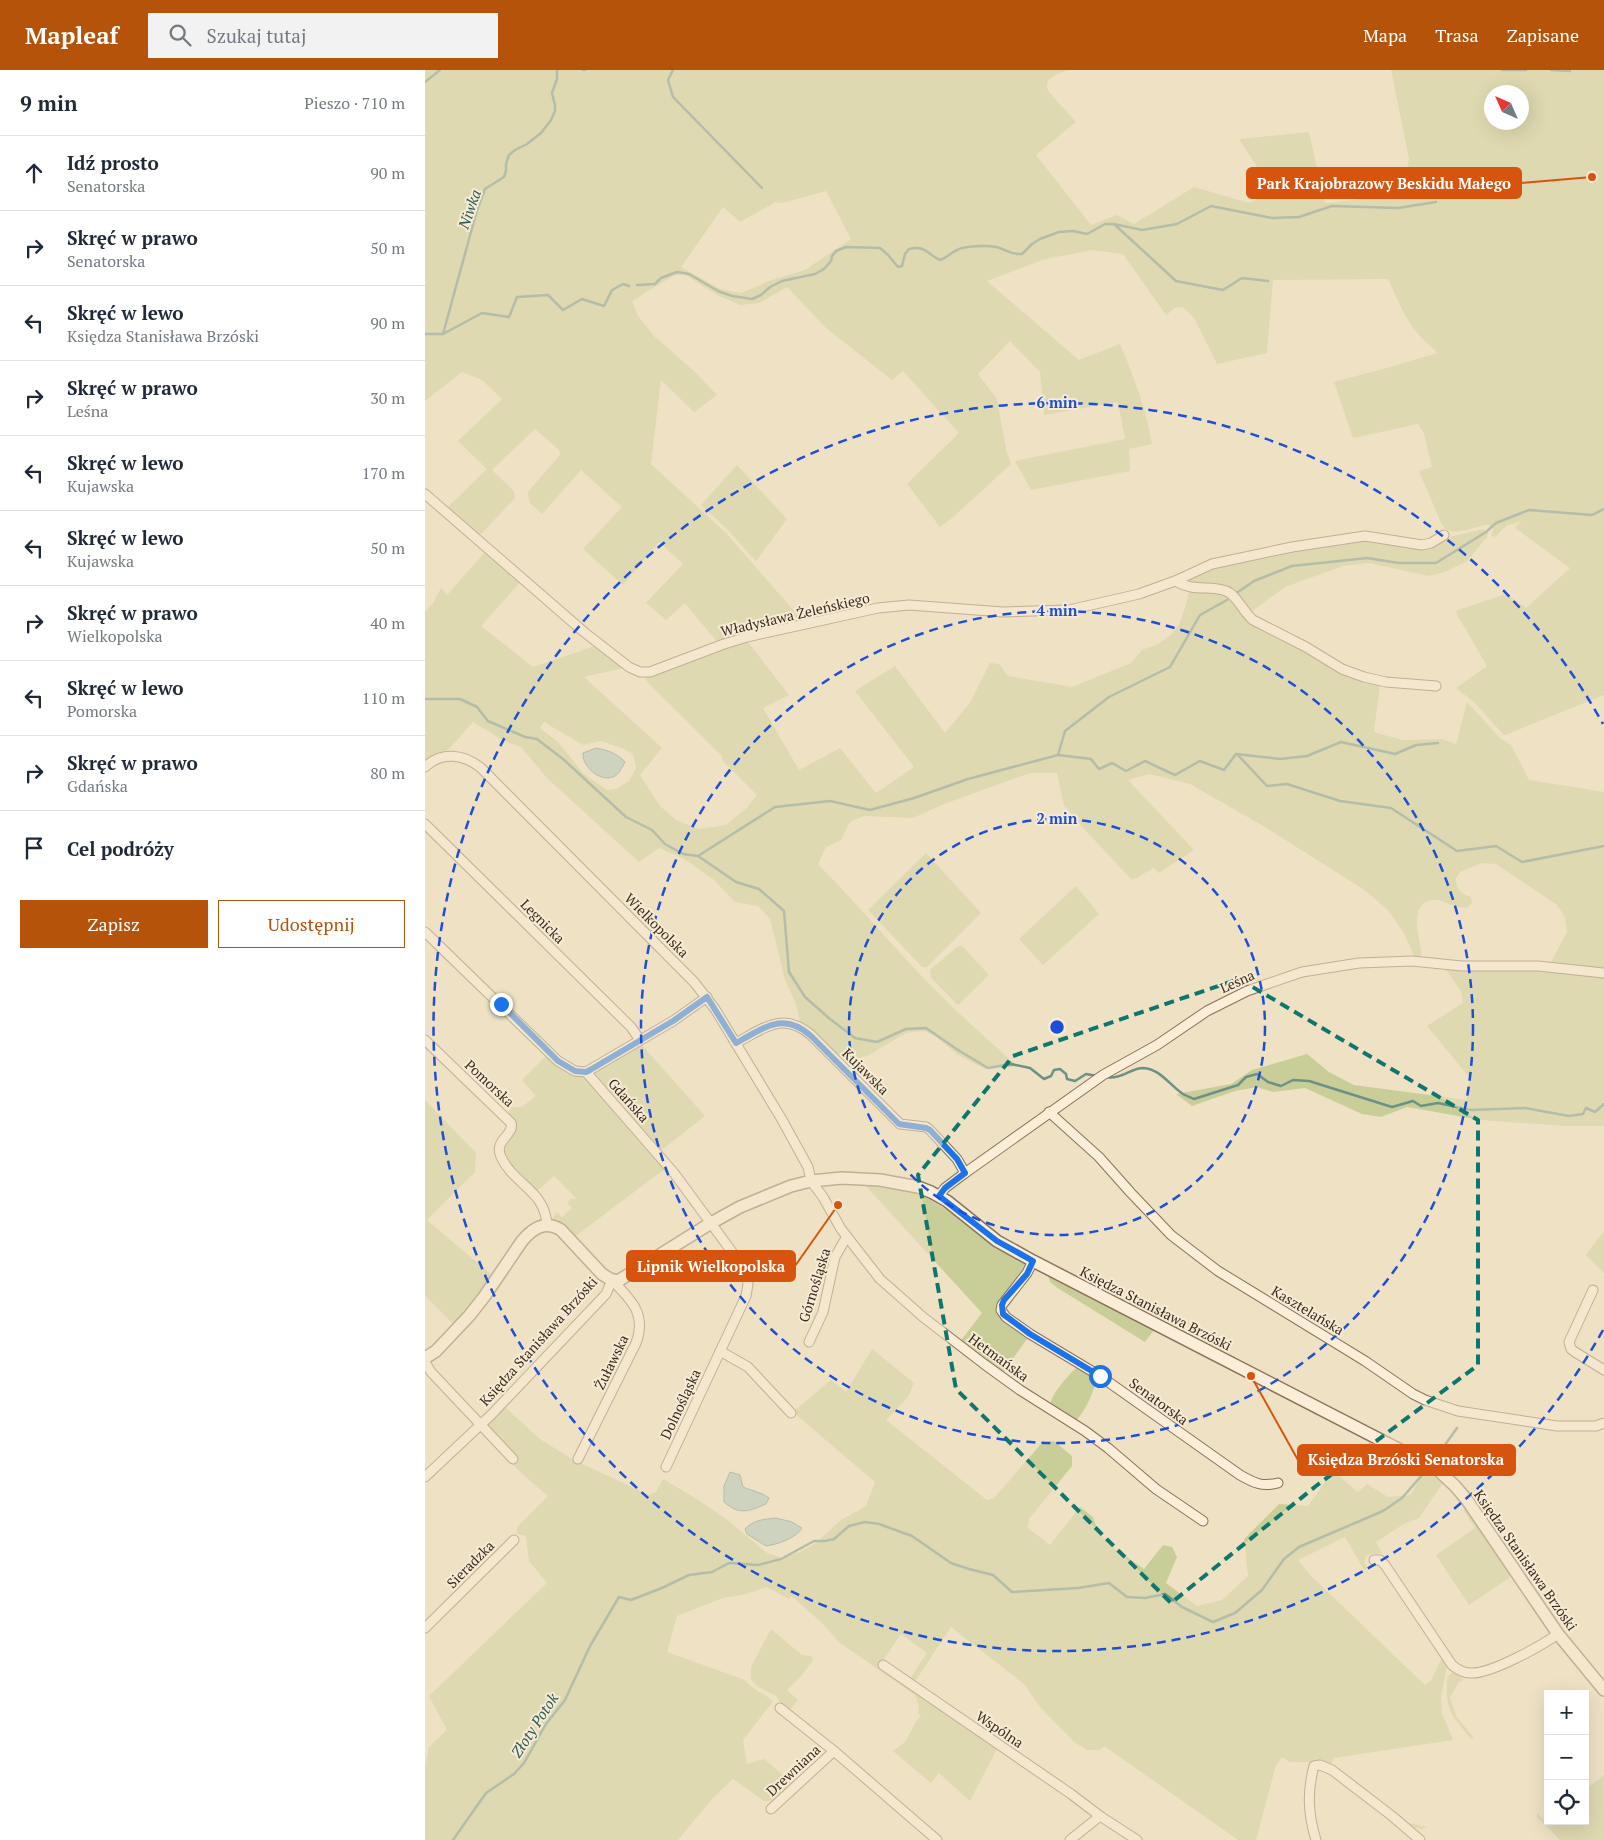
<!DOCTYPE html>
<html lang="pl">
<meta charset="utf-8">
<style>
:root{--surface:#fff;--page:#f2f2f3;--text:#1f2937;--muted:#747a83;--line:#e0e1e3;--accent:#b45309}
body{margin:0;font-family:"PT Serif",serif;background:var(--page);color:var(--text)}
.controls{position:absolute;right:15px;bottom:15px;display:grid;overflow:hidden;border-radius:0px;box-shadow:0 5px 20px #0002}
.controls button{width:45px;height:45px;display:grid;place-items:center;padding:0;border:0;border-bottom:1px solid var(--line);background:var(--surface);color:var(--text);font:25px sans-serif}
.compass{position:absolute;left:1059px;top:15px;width:45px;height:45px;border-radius:50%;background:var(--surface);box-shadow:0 5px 20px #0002;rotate:315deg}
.stop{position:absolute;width:15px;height:15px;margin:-11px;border:4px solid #1a73e8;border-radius:50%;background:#fff}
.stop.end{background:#1a73e8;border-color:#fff;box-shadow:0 1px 5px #0008}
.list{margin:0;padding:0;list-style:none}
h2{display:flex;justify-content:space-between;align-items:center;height:65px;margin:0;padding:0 20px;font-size:21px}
h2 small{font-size:16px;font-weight:400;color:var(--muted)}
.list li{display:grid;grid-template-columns:32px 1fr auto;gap:15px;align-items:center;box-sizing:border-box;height:75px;padding:0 20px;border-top:1px solid var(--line)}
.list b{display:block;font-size:19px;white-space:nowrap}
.list p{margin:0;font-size:16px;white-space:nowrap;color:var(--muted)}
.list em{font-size:16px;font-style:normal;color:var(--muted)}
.actions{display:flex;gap:10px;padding:15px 20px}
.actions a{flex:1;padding:11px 0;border:1px solid var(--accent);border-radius:0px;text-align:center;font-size:18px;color:var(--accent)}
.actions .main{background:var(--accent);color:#fff}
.icon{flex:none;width:28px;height:28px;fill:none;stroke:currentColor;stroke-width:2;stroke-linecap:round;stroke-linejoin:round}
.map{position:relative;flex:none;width:1179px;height:1770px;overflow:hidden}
header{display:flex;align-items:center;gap:30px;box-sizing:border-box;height:70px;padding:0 25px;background:var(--accent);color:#fff}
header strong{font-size:24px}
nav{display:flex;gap:28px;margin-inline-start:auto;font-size:18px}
.search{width:350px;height:45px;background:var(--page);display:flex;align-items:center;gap:12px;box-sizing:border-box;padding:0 18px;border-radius:0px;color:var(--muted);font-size:19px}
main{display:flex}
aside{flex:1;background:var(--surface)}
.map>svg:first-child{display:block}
</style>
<header>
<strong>Mapleaf</strong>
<div class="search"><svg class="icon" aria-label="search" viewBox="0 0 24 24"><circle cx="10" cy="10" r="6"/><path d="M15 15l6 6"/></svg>Szukaj tutaj</div>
<nav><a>Mapa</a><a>Trasa</a><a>Zapisane</a></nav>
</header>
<main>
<aside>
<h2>9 min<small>Pieszo · 710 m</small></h2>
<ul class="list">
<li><svg class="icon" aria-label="ahead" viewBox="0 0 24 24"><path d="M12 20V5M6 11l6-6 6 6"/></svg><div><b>Idź prosto</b><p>Senatorska</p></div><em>90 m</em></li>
<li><svg class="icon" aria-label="right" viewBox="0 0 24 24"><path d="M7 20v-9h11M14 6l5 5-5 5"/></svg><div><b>Skręć w prawo</b><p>Senatorska</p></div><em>50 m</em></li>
<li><svg class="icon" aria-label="left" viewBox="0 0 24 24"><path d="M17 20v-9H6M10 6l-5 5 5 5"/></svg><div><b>Skręć w lewo</b><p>Księdza Stanisława Brzóski</p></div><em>90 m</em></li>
<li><svg class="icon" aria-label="right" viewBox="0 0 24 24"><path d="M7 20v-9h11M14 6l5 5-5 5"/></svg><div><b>Skręć w prawo</b><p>Leśna</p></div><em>30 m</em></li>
<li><svg class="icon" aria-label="left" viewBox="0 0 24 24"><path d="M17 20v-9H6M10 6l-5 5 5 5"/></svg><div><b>Skręć w lewo</b><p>Kujawska</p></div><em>170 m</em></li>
<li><svg class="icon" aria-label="left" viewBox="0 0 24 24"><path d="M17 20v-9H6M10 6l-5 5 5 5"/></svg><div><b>Skręć w lewo</b><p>Kujawska</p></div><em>50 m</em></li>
<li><svg class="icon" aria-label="right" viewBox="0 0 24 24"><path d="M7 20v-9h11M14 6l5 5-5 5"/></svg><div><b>Skręć w prawo</b><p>Wielkopolska</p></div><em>40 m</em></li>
<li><svg class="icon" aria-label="left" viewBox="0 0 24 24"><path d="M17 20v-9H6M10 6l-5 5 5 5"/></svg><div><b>Skręć w lewo</b><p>Pomorska</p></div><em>110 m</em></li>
<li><svg class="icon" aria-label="right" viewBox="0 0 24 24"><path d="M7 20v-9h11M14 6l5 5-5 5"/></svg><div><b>Skręć w prawo</b><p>Gdańska</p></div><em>80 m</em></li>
<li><svg class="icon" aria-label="arrive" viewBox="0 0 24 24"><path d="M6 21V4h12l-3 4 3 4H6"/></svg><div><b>Cel podróży</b></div></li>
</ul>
<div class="actions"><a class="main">Zapisz</a><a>Udostępnij</a></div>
</aside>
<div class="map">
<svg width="1179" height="1770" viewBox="0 0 1179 1770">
<rect width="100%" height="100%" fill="#efe1c4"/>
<g fill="#c9ce98" fill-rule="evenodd">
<path d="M1,0H644C633,4 618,7 623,21L651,52L611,85L666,155L692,145L709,154L769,117L824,133L848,121L814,69L884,62L900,133L947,128L980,109L984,89L966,0H1179V625L1080,665L1078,664L1050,633L1031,618L1062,596L1030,541L1081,524L1101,538L1145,498L1090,458L1096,451L1081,456L1070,467L1067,466L1068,458L1064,455C1049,455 1028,470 1017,455L994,401L1007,397L999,363L993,354L928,368L909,312L969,296L1012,283C1007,276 1000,272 995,266C980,250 972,228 963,209L848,210L842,283L792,294L769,248L758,237L750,238L741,245L698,184L668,180L620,189L562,211L654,290L695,274C709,307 721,339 727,374L704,379L705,401L606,420L590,391L700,369L693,332L619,345L615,302L585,271L553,304L572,329L581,379L586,394L527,448L515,457L482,414L534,363L478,301L467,310L400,257L362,217L334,233L315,235L292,225L259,204L248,206L207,231L213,246L229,266L269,301L292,325L269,342L236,310L226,394L301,463L376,549V552L293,573L260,533L241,550L221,533L258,494L234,472L198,515L158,479L197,437L156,400L117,444L104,432L103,422L135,385L134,380L110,359L67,400L89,421L90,428L56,464H51L21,439L62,399L33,371L77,329L57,310L37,302L0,331V1ZM1066,22H1096V52H1066ZM401,121L426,169L380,200L344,211L316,223L295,219L256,197L298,137L315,152L351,132L357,133Z"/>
<polygon points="312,395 362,449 331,491 300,457 276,435"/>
<polygon points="1058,459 1063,463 1062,467 1042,491 1020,502 1004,506 944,493 918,496 860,517 823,544 812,527 763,513 761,510 789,497 821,489 940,469 991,478 1020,468"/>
<path d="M61,481L97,510L56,556L108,597L170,576L198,598L159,607L237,678L215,705L235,736L251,750L274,759L301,755L322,738L332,725L297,690V686L224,614L220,608L222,606L322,571L364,625L338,638L374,700L415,678L451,723L489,697L430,621L470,596L520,663L545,633L565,593L574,594L583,606L647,617L706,593L717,580L733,574L747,564L755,552L761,535L764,521L801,524L808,530L818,545L955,614L949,662L977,670L1017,669L1031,674L1042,632L1075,668L1086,675L1104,710L1179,722V900L1125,894L1142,862L1140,847L1132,835L1071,794L1057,793L1035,802L1031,808C1031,819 1035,824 1046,827L1047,833L1042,838C1037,837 1032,837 1027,835C1022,834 1017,830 1012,830C981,828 995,870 997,887L989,886L979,863L963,840L938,819L840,757L765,714L724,704L703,710L769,780L734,803L729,798L707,810L659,759L639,735L632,703H605L519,734L488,748L439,746L425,752L416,770L401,777L393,794C427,829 459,866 492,901C523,935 558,965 592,996L560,999L532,984L510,966L499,961L481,963L442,986L429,989L415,987L404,981L376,955L371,934L360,910L345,849L333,836L310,832L288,809L258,788L234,778L214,792L122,708L96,677L79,671L48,652L23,680L11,684L0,690V542L8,533L16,518L22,525ZM119,652L158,675L176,671L197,678L208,684L211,698L204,711L191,719L182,720L158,703L134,673L115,658Z"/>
<polygon points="501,783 556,843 502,897 497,897 443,840"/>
<polygon points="651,816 674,844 618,895 594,869"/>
<polygon points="537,876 564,905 533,935 506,908 505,900 532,877"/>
<polygon points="1019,897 1114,899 1179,906 1179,1056 1140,1056 1056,1050 982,1037 956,1047 937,1044 880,1018 848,1022 832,1017 810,1021 767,1036 751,1024 806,1014 827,1000 882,984 904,1002 929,1015 1042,1030 1045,1008 1002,956 1038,933 1036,921"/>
<polygon points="215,973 280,1046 234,1082 168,1005 168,1002"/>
<polygon points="123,984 146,1002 160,1007 241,1098 148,1168 127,1152 129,1145 132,1142 137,1147 147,1138 142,1133 147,1128 149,1130 151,1128 129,1106 111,1122 88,1100 78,1085 77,1075 80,1069 85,1037 97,1037 111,1026 97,1010"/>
<polygon points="0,1030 51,1083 50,1102 2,1150 68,1206 59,1220 30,1256 0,1226"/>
<polygon points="440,1115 487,1123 502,1128 527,1143 565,1174 604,1196 574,1234 604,1266 577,1304 534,1273 557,1243"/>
<polygon points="1179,1161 1179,1203 1161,1185"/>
<polygon points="623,1205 729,1260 720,1272 631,1217 625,1212"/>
<path d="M447,1279L489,1313L483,1327L461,1350L562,1430L569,1428L616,1374L629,1371L647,1386V1396L604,1449L603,1458L625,1475L655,1437L668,1447L672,1459L683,1474L719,1499L738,1475L747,1477L752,1487L741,1513L772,1536L797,1530L823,1506L819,1469L854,1434L883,1436L908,1401L933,1422L942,1414L963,1427L986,1425L999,1399L1018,1413L994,1448L979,1454L951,1472L957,1483L942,1485L939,1491L942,1498L939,1500L920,1467L873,1490L885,1505L1000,1615L1006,1610L1017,1588L1022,1595L1016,1627L1017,1643L1028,1670L909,1688L906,1694L984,1753L1002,1757L997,1759L985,1757L893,1692H865L857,1687L851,1695L831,1770H813L679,1676L675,1680H662L649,1672L615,1637L599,1614L526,1557L489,1613L484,1610L502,1583L476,1564L455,1595L573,1677L545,1731L514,1703L506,1713L468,1681L480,1672L492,1650L496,1646L493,1643L494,1636L490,1625L415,1573L395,1551L366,1526L364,1529L342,1517L321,1524L298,1528L252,1546L242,1582L320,1610C327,1620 339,1623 348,1631L318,1670L322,1694L339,1689L360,1707L371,1714L353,1730L339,1731L308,1709L287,1729L253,1770H0V1696L4,1677L22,1660L4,1626L122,1513L104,1491L101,1466L92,1464V1457L123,1426C97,1404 78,1389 62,1358L64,1352L77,1338H81L116,1370L149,1390L224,1425L231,1422L238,1409L275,1431L305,1452L342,1483L357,1488L375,1482L391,1473L416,1450L441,1436L450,1412L368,1342L406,1310L421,1322Z"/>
<path d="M653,1296L671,1307C669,1324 661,1339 650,1352L625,1336C626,1323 644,1305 653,1296Z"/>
<polygon points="1041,1439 1085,1504 1084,1508 1044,1535 1011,1485 1050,1458 1039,1441"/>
<polygon points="346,1559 377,1585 385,1586 389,1589 377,1605 362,1620 373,1630 364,1641 355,1632 351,1626 332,1616 326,1609 326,1597"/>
<path d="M1028,1602L1032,1604L1039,1610L1034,1612L1025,1627L1031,1646L1049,1668L1046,1669C1031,1650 1020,1641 1022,1616C1022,1609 1022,1605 1028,1602Z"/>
<polygon points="1179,1705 1179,1770 1135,1770 1112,1747 1112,1743 1121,1752 1123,1750 1160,1751 1160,1720"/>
</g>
<g fill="#a6c2b9" stroke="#6c9187">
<path d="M171,678C182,680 192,683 200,692C197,697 194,705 188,707C174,712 157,696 158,683Z"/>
<path d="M305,1402L315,1405L318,1417C327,1421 336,1422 344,1428L341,1434C324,1441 315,1446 299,1432V1416Z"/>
<path d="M351,1448L367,1452L377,1458C370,1469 353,1474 341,1476L322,1464L320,1459C328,1450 340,1449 351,1448Z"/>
</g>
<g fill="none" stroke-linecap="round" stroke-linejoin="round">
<g stroke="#6c9187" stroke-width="2.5">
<polyline points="158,0 160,0"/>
<polyline points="248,0 243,10 248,27 337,118"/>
<polyline points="1077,0 1101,0"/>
<polyline points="1126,0 1145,1"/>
<polyline points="0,12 15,0"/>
<polyline points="689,154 751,211 798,220 817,208 843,211"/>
<path d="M212,215L230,214L236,208L252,202L264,204L293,221L307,226L327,229L336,225L345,217L357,211L390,204L399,199L406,191L407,186L411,181L421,177L455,178L463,185L473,197L477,196L480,184L484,179C502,175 501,184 515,190C522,188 525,183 532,180C539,176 562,175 571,177C581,179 584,185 597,184L607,174L615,169L634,162L648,161L662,164L680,154H689L717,160L752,154L786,136L847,148L874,147L907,136L973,138L1011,132"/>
<polyline points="0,264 18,264 57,243 84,247 92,227 123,225 138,240 157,229 179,236 187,220 198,214 204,216"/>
<polyline points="18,264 52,140 60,119 79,107 81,101 81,94 84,85 90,80 102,74 116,63 126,50 130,41 130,35 127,23 132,9 132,0"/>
<polyline points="813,522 829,511 867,496 942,488 974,493 1011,493 1061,462 1071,453 1104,440 1167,445 1179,439"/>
<polyline points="0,629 35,629 52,637 63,651 100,667 112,669 138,689 201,747 227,760 240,774 258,784 273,786 311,812 334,819 359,841 364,902 380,927 405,949 430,968 452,972 481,959 501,958 533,980 563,998 586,994 605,998 619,1009 626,1006 629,1000 635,999 641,1004 642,1009 650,1011 661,1004 672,1006"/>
<polyline points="812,684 842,716 862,714 915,731 966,738 1032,781 1071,776 1097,792 1179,776"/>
<polyline points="633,685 640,661 684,627 745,597 775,545 802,530"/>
<polyline points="273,786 350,737 405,731 445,740 489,728 543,709 633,685 666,689 674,699 687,693 701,701 720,691 750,705 775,691 799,700 811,684 855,689 882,686 916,672 970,684 991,675 1013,673"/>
<path d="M680,1007C696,1010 706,998 718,998C736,999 744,1015 758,1024C761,1026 765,1027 769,1029L813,1015L821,1007L832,1004L843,1012L856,1016L868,1010L884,1011L967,1037L988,1031L996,1036L1013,1033L1046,1040L1100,1038L1144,1046L1158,1044L1161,1038L1170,1042L1179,1034"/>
<polyline points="1007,1393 1032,1358"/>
<polyline points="28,1770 61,1723 89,1704 99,1693 121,1654 140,1630 165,1576 194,1527 206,1530 237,1518 264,1505 287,1502 304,1493 333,1495 356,1489 389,1471 400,1471 409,1469 424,1456 440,1452 454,1454 487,1466 526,1493 544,1499 568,1505 587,1522 653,1518 684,1513 702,1527 720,1528 740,1524 757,1537 788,1552 810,1543 837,1520 859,1489 874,1477 958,1441 977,1428 1004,1397"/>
</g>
<g stroke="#8a725a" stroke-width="11">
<g id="minor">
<polyline points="0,424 159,562 204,597 215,602 225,602 299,574 322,567 453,538 484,535 578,542 644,540 714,524 750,511 787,494 867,477 940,466 997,475 1006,473 1019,465"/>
<path d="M750,511C771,523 784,514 801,521C812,525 818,542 828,550L881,577L917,599L939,607L961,612L1011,616"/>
<path d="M0,697C17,681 39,684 56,698L269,912L290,939L356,1048L383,1097L386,1111L398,1127L416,1159L455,1209L498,1247L559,1294L595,1320L660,1361L683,1378L731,1419L778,1451"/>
<polyline points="0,754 206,957 215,970"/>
<polyline points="0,862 133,991 150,1001 161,1002 249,1103 321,1201 323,1214 321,1226 241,1397"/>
<path d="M0,970L86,1053C90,1065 68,1070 76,1087C89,1115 120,1120 122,1155"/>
<path d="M311,973C339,958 358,941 386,965L475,1054L501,1057L505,1060L532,1089L540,1103"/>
<polyline points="161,1002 248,951 282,927"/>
<polyline points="624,1042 674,1087 706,1123 746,1165 793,1201 940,1291 988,1324 1000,1330 1033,1341 1132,1356 1171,1356 1179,1353"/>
<polyline points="514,1126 520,1118 540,1103 678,1005 732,975 782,941 822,921 877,902 934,893 987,891 1037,896 1113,896 1179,903"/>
<path d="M608,1191L602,1203L577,1235L576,1240L581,1247L605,1264L675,1306L815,1405C829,1413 837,1417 853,1413"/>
<polyline points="1168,1220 1144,1272 1146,1279 1150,1282 1179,1300"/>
<polyline points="384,1272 398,1242 410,1187 421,1168"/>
<polyline points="295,1281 323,1297 366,1343"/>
<polyline points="0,1292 6,1302 88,1389"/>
<path d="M0,1407L67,1344L181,1224L187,1210C206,1230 222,1244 211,1273L153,1389"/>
<path d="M949,1490H955L960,1495L1027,1595C1033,1600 1038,1603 1045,1603C1064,1605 1116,1576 1133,1564"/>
<polyline points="0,1558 89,1470"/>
<polyline points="458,1595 646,1724 675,1746"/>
<polyline points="355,1638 409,1681 512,1770"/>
<polyline points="346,1739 409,1681"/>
<polyline points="645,1770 675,1746 712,1770"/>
<path d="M891,1770C883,1744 882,1722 889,1696L895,1695L907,1700L967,1746L995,1770"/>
</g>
</g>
<g stroke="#8a725a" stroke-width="14">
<path id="tertiary" d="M0,1288L11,1281L44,1246L59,1227L97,1171C108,1158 120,1150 136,1160L177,1204L185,1209L193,1211L286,1153L315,1137L366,1116L386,1111L417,1108L455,1110L493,1117L506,1122L522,1131L572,1171L608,1191L1012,1399L1030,1416L1042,1430L1133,1564L1179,1620"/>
</g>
<use href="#minor" stroke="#faeed8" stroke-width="9"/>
<use href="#tertiary" stroke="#faeed8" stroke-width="11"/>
</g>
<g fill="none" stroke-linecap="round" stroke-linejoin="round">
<path stroke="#1a73e8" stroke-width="6" d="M76,934L133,991L150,1001L161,1002L165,1000L248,951L282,927L311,973C339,958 358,941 386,966L474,1054L501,1058L505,1060L532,1089L540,1103L520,1118L514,1126L572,1171L608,1191L602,1204L579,1230L577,1235L578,1244L605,1264L675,1306"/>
</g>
<path d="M0 0H1179V1770H0ZM814,909L1053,1050V1295L891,1416L746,1533L531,1319L493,1105L588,986Z" fill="#efe1c4" fill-opacity=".55" fill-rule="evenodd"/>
<path fill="none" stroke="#0f766e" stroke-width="4" stroke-dasharray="10 6" stroke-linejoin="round" d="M814,909L1053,1050V1295L891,1416L746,1533L531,1319L493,1105L588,986Z"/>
<g fill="none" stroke="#1d4ed8" stroke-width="2.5" stroke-dasharray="9 6">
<circle cx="632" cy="957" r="208"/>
<circle cx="632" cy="957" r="416"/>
<path d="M1178 1260A624 624 0 1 1 1178 654"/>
</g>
<g text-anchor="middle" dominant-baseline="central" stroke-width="4" stroke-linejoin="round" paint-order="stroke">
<g font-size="14" fill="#3a2b1e" stroke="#f6ebd4">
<text transform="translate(370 544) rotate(-13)">Władysława Żeleńskiego</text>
<text transform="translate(118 851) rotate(45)">Legnicka</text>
<text transform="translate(232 855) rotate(45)">Wielkopolska</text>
<text transform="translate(812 911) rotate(-24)">Leśna</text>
<text transform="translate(441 1001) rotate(45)">Kujawska</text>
<text transform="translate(65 1013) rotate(43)">Pomorska</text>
<text transform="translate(204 1030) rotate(48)">Gdańska</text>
<text transform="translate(389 1215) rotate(-73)">Górnośląska</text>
<text transform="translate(731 1238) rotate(27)">Księdza Stanisława Brzóski</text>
<text transform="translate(883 1240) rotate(31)">Kasztelańska</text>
<text transform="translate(113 1271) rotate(-48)">Księdza Stanisława Brzóski</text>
<text transform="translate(574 1287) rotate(36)">Hetmańska</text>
<text transform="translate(186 1292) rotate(-64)">Żuławska</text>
<text transform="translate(734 1331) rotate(36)">Senatorska</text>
<text transform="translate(255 1334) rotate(-65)">Dolnośląska</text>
<text transform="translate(1101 1490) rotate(55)">Księdza Stanisława Brzóski</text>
<text transform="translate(45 1494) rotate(-45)">Sieradzka</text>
<text transform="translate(575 1659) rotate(34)">Wspólna</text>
<text transform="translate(368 1700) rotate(-43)">Drewniana</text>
</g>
<g font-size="15" font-style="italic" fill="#2d5a56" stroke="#f6ebd4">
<text transform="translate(44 139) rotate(-71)">Niwka</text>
<text transform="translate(109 1655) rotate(-57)">Złoty Potok</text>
</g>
</g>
<circle cx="632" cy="957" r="8" fill="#1d4ed8" stroke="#f6ebd4" stroke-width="2.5"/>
<g font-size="15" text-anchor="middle" font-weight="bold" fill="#1d4ed8" stroke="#f6ebd4" stroke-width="4" stroke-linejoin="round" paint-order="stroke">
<text x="632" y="338">6 min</text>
<text x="632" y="546">4 min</text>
<text x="632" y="754">2 min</text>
</g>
<path fill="none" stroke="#d7540e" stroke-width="2" d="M1167 107L1096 113M413 1135L370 1196M826 1306L873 1390"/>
<g fill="#d7540e" stroke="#f6ebd4" stroke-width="2">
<circle cx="1167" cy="107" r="5"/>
<circle cx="413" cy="1135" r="5"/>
<circle cx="826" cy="1306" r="5"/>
</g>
<g fill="#d7540e" stroke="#d7540e" stroke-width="2">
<rect x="822" y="98" width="274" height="30" rx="5"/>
<rect x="202" y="1181" width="168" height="30" rx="5"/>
<rect x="873" y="1375" width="217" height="30" rx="5"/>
</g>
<g font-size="15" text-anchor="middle" font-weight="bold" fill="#fff">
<text x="959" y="119">Park Krajobrazowy Beskidu Małego</text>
<text x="286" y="1202">Lipnik Wielkopolska</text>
<text x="981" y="1395">Księdza Brzóski Senatorska</text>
</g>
</svg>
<div class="controls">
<button>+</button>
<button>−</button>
<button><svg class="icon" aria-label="locate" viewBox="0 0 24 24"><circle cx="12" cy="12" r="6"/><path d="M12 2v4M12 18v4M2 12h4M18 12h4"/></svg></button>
</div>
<svg class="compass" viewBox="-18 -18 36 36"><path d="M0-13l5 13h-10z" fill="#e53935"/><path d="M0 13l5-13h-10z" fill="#747a83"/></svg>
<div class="stop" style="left:675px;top:1306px"></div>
<div class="stop end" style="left:76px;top:934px"></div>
</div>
</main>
